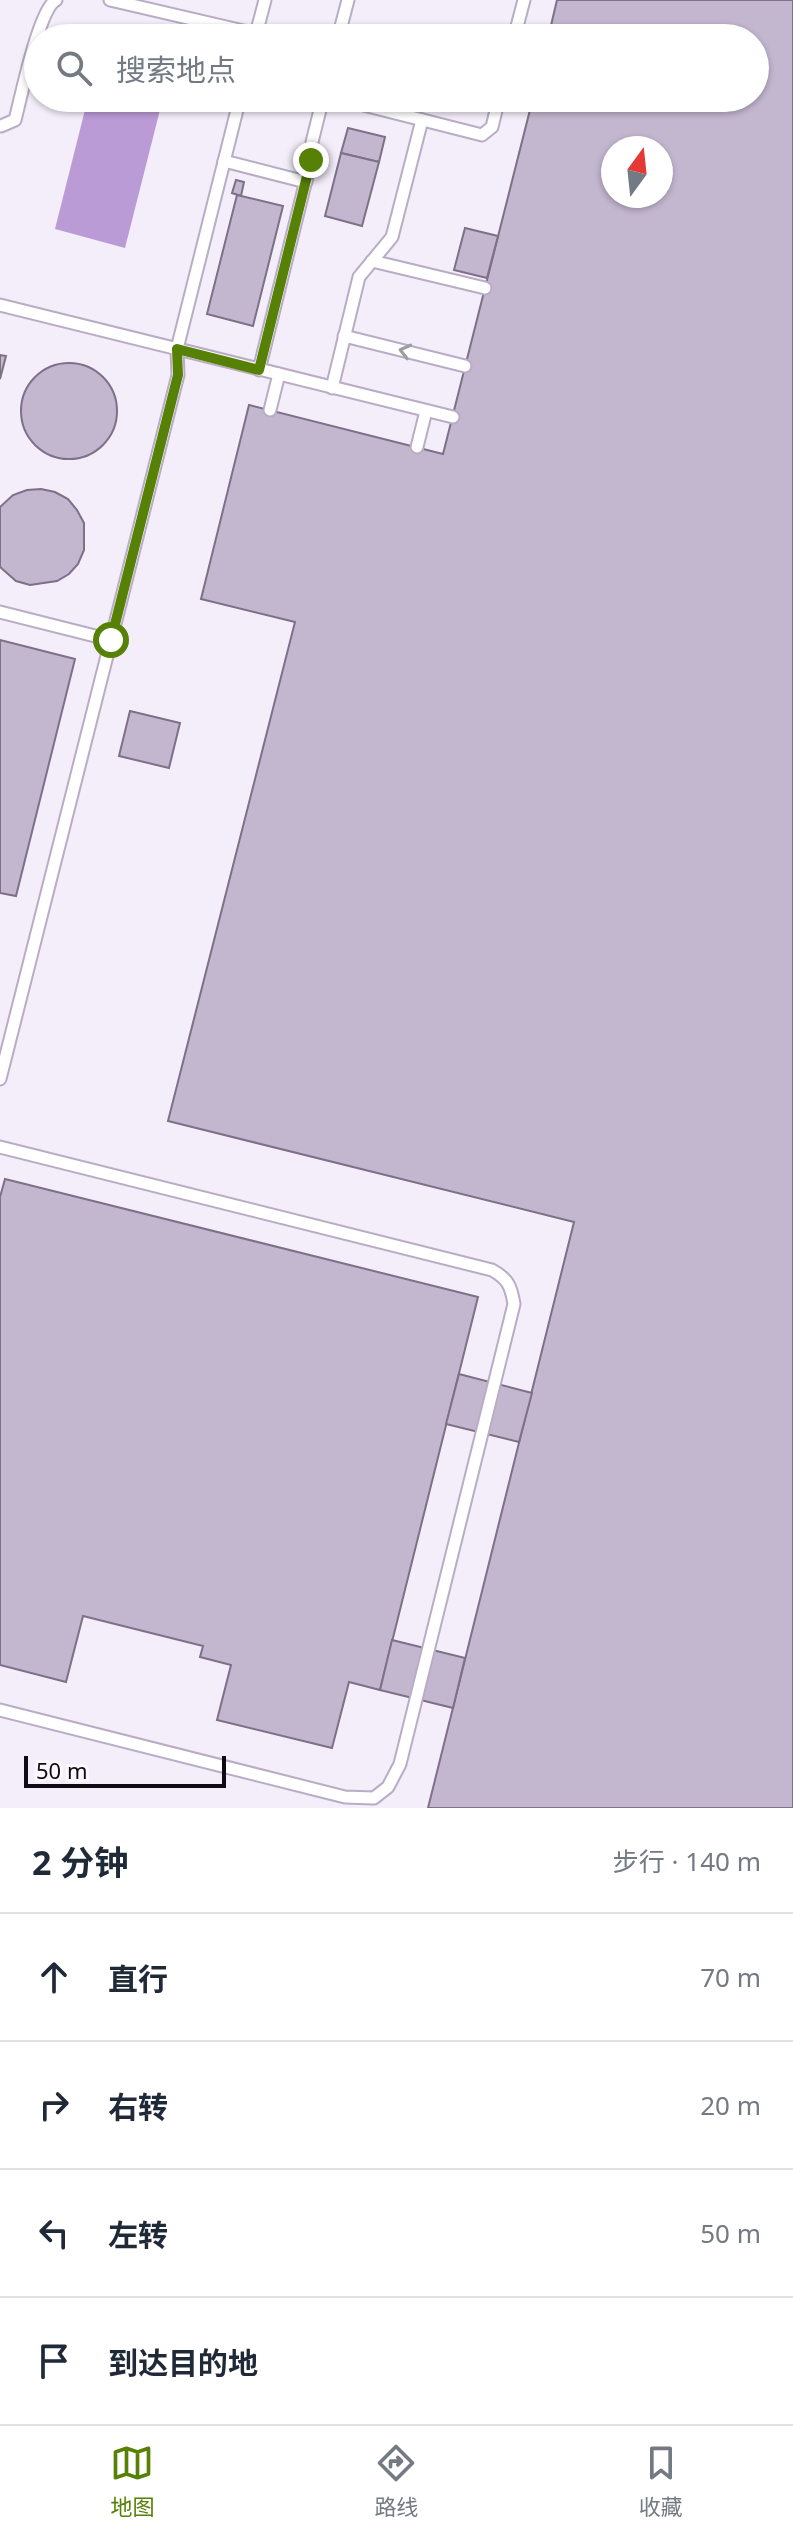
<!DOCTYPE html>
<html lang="zh">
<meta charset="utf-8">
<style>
:root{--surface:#fff;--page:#f6f6f7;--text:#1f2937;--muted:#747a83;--line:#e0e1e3;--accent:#578106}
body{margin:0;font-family:"Noto Sans","Noto Sans SC",sans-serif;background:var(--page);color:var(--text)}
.compass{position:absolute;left:601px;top:136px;width:72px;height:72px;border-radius:50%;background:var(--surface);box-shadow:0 2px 6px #0004;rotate:15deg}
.scale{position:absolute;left:24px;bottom:20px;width:202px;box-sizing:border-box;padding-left:8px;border:4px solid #0f0b13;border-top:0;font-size:22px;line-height:28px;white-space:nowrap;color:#0f0b13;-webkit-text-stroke:6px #fbf8fd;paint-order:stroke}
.stop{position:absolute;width:24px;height:24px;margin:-18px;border:6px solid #578106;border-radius:50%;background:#fff}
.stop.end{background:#578106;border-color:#fff;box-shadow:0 2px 8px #0008}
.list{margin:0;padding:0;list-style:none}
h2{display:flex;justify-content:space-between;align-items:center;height:104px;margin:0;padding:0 32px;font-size:34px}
h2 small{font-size:26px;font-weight:400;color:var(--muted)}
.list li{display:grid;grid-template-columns:52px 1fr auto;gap:24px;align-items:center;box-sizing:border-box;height:128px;padding:0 32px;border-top:2px solid var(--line)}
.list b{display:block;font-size:30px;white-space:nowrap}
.list em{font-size:26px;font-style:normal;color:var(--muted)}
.icon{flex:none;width:44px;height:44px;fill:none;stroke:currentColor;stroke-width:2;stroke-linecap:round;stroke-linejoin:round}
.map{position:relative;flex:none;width:793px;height:1808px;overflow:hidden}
.search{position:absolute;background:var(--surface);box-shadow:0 2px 6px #0004;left:24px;right:24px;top:24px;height:88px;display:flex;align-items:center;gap:20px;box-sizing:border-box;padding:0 28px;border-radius:44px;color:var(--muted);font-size:30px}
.sheet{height:616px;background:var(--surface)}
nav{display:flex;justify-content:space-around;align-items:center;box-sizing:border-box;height:112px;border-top:2px solid var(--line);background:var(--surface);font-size:22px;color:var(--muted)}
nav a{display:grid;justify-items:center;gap:4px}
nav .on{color:var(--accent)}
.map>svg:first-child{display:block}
</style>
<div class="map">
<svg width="793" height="1808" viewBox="0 0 793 1808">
<rect width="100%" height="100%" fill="#fbf8fd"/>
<path fill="#f4edfa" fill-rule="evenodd" d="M0,0H793V1808H0ZM38,38H755V98H38ZM613,148H661V196H613Z"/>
<polygon fill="#bb9bd6" points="88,98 163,98 125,248 55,229"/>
<g fill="#c3b6cf" stroke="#7d7087" stroke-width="2" fill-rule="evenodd">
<path d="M557,0H793V1808H428L574,1222L168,1121L295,622L201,599L249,405L443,454L533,98H755V38H548ZM613,148H661V196H613Z"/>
<polygon points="348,128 385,137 379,162 341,153"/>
<polygon points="341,153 379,162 362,226 325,216"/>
<polygon points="236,180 244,182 241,196 232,193"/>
<polygon points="237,195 283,206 253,326 207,314"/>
<polygon points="465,228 498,236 487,278 454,270"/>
<polygon points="0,355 6,356 0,379"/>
<circle cx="69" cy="411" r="48"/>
<polygon points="41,489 55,492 68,499 77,510 84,523 84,550 78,564 69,574 57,581 30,585 16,581 0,567 0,507 13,495 27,490"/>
<polygon points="0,640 75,659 16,896 0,893"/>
<polygon points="130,711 180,723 169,768 119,756"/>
<polygon points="5,1179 478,1297 380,1690 349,1682 332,1748 217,1720 231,1665 200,1657 203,1646 83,1616 66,1682 0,1665 0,1197"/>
<polygon points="459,1374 532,1393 519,1442 446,1424"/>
<polygon points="392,1640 465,1658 453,1708 380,1690"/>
</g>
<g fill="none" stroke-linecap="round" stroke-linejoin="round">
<g stroke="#b9acc5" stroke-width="15">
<g id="lane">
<polyline points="110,0 256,34"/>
<polyline points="255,38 265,0"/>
<polyline points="338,38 348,0"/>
<polyline points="514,38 524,0"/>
<polyline points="336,98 482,135 492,127 499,98"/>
<path d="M1,126L15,120C21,97 39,9 56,0"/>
<polyline points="224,161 306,182"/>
<polyline points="372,261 485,288"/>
<polyline points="0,305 453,417"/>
<polyline points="344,336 465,366"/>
<polyline points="259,370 311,160 312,142 323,98"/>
<polyline points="332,388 359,277 392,237 422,120"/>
<polyline points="270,410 279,374"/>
<polyline points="417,447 426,411"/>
<polyline points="0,612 111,640"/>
<polyline points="0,1079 178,375 177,349 240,98"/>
<path d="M0,1147L492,1270C508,1279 511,1286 514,1304L400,1764L388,1787L374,1798L345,1797L0,1710"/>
</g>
</g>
<use href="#lane" stroke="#fff" stroke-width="11"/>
</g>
<defs><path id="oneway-chevron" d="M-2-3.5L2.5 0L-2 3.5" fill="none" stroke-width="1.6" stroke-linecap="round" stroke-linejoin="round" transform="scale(2)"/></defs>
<use stroke="#9f9da1" href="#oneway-chevron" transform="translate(405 351) rotate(-166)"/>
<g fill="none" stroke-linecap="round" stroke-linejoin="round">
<polyline stroke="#578106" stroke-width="10" points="111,640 178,375 177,349 259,370 311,160"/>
</g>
</svg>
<svg class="compass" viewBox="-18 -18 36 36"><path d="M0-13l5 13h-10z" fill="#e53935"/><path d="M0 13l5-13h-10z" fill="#747a83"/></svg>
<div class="scale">50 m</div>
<div class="stop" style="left:111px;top:640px"></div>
<div class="stop end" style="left:311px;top:160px"></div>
<div class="search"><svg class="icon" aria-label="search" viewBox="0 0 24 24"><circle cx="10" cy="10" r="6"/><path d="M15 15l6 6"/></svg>搜索地点</div>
</div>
<section class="sheet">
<h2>2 分钟<small>步行 · 140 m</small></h2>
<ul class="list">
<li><svg class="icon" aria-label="ahead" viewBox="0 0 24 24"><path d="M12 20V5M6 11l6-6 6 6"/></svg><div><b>直行</b></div><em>70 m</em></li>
<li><svg class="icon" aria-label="right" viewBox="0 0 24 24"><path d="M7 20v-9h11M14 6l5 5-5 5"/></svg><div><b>右转</b></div><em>20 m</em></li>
<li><svg class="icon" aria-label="left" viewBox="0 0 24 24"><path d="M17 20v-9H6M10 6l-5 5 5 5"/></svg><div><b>左转</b></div><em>50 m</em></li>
<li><svg class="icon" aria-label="arrive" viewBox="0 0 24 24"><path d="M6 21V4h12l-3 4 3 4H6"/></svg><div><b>到达目的地</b></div></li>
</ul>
</section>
<nav>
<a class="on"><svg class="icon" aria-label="map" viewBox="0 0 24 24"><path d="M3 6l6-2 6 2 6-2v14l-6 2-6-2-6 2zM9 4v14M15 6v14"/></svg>地图</a>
<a><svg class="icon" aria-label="directions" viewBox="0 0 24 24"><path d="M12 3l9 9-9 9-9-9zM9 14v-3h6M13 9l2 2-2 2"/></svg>路线</a>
<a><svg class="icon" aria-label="saved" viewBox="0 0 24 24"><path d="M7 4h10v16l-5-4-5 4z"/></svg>收藏</a>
</nav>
